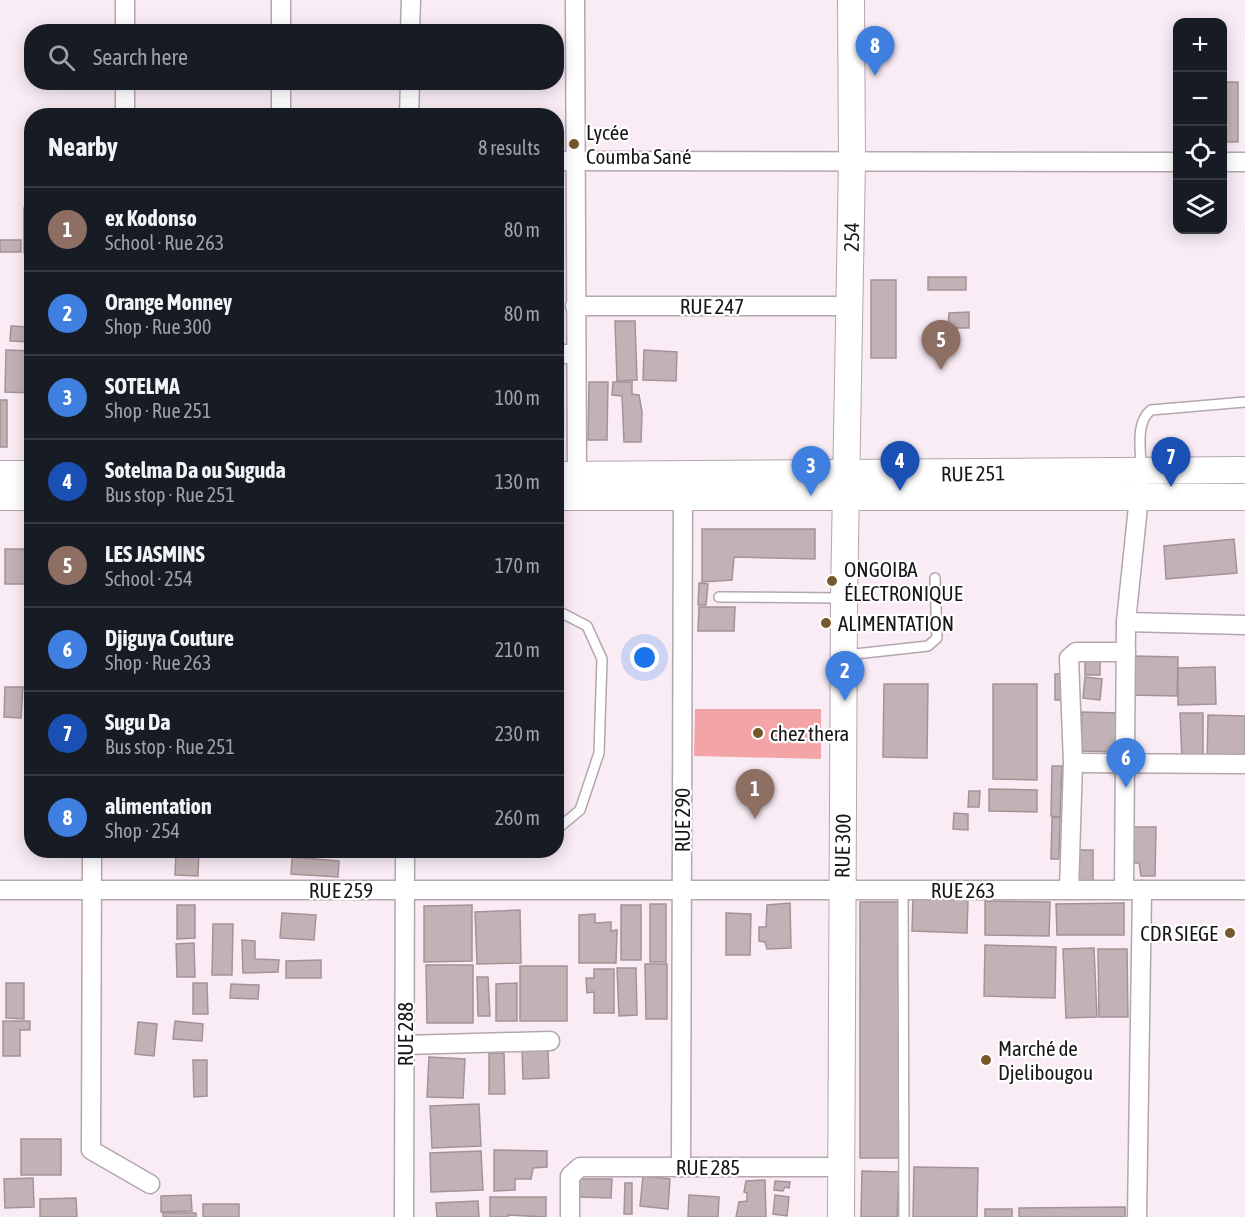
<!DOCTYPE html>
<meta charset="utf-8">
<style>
:root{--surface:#171b24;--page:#242831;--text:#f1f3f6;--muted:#9ea1a6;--line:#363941;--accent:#b9ad9b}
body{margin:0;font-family:"Asap Condensed",sans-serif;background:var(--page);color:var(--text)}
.controls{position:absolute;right:18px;top:18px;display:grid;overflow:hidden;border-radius:12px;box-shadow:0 3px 15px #0003}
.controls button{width:54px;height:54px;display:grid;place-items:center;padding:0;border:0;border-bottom:2px solid var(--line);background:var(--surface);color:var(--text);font:30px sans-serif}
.you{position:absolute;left:645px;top:658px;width:21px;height:21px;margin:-15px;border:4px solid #fff;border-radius:50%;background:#1a73e8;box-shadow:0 0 0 9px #1a73e833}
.badge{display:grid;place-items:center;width:39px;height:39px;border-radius:50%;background:var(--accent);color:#fff;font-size:20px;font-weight:700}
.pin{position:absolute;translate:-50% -50px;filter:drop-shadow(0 2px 3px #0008)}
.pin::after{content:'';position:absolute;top:32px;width:21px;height:18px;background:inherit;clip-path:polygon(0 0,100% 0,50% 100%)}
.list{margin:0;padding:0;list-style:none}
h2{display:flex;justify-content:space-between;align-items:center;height:78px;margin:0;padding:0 24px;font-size:26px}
h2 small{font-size:20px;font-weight:400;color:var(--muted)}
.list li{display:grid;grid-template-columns:39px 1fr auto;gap:18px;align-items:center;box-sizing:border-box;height:84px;padding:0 24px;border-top:2px solid var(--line)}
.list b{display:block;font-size:22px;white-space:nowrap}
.list p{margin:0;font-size:20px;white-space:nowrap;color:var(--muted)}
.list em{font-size:20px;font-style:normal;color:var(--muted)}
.icon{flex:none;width:33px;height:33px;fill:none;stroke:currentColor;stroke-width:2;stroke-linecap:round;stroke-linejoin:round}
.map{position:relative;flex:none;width:1245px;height:1217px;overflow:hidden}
.search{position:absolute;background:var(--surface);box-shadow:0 3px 15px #0003;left:24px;top:24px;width:540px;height:66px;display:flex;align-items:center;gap:15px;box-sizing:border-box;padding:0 21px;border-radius:24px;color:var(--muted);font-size:22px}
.panel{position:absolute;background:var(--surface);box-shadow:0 3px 15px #0003;left:24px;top:108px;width:540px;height:750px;border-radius:24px}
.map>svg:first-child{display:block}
</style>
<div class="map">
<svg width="1245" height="1217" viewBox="0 0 1245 1217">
<rect width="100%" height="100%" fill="#faecf5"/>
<polygon fill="#f3a4a6" points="695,709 821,709 821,759 694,756"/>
<g fill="#c2b2b6" stroke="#a39397" stroke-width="1.5">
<rect x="1222" y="82" width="16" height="60"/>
<rect x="24" y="208" width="8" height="45"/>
<rect x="0" y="240" width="21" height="12"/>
<rect x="26" y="254" width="6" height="43"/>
<rect x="928" y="277" width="38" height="13"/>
<rect x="871" y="280" width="25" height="78"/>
<polygon points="29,301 32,342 10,341 11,326 30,327"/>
<polygon points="969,312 969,328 948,328 949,313"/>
<polygon points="615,321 635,321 637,380 617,381"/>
<polygon points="6,350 32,351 32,393 5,392"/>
<polygon points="644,350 677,352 676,381 643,380"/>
<rect x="556" y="366" width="4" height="24"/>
<polygon points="589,382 608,382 607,440 588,440"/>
<polygon points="613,382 632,382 632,394 639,395 642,412 641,442 624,442 622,396 612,395"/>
<rect x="0" y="400" width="7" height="47"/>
<polygon points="702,529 815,529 815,559 734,557 732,580 702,582"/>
<polygon points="1234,539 1237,573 1166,579 1164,546"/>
<rect x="5" y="549" width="27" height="35"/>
<polygon points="699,583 708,584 706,605 698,605"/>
<polygon points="699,607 735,607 734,631 698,631"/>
<polygon points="1100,655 1100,675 1085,675 1085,656"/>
<polygon points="1133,656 1178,657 1177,696 1132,695"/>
<polygon points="1215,667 1216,704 1178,705 1178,668"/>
<polygon points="1055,674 1065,674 1064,700 1055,700"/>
<polygon points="1085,677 1102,679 1100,700 1083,698"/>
<polygon points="884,684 928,684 927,758 883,757"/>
<polygon points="993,684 1037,684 1037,780 993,779"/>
<polygon points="5,687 23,687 21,718 4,717"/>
<polygon points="1082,712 1119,713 1117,752 1081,751"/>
<polygon points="1180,713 1203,713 1203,761 1182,760"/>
<polygon points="1208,715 1245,716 1245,763 1207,762"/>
<polygon points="1052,766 1062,766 1060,817 1051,816"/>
<polygon points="989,789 1037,790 1037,812 989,811"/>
<polygon points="969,791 980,791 979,807 968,807"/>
<polygon points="954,813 968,814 968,830 953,829"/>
<polygon points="1060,817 1059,859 1051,859 1052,818"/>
<polygon points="1131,827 1156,827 1155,876 1141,876 1139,863 1130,863"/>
<polygon points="176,850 199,850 198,876 175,875"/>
<rect x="1074" y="850" width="19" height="34"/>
<polygon points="292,857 339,861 338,877 291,874"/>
<polygon points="913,897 968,899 967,933 912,931"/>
<polygon points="985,901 1050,902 1049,936 985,935"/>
<polygon points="860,902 900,902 899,1158 860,1158"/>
<polygon points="790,903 791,948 767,949 765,942 759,941 759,927 766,927 767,905"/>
<polygon points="1124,903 1124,935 1057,935 1056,904"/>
<rect x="650" y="904" width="16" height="58"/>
<polygon points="177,905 195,905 195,938 177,939"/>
<polygon points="472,905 472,961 424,962 424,906"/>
<rect x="621" y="905" width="20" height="55"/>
<polygon points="520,910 521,963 477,964 475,912"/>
<polygon points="282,913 316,915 314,940 280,938"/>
<polygon points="726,913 751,914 750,955 726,955"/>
<polygon points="595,914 595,923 611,922 611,931 617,930 616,963 579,963 579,915"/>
<polygon points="213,924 233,924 232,975 212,975"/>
<polygon points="242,940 255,941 255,959 279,960 278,972 243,973"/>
<polygon points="194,943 195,977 177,977 176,944"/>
<polygon points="985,945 1056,947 1055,998 984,996"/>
<polygon points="1094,948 1097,1017 1066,1018 1063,949"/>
<polygon points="1098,949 1127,949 1128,1017 1099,1017"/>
<polygon points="321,960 321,978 286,978 286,961"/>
<polygon points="645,964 667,964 667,1019 646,1019"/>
<polygon points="426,965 473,965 473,1023 427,1023"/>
<rect x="520" y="966" width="47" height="55"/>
<polygon points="617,968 636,968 637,1015 619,1016"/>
<polygon points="594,969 614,969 614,1013 594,1013 594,992 587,993 586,978 594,978"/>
<polygon points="477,977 488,977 490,1016 478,1016"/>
<polygon points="6,983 24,983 24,1019 6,1018"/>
<polygon points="193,983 207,983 208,1014 193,1014"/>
<polygon points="517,983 517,1021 496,1021 496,984"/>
<polygon points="231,984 259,985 258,999 230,998"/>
<polygon points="3,1021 30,1021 30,1030 20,1030 20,1056 3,1056"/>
<polygon points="175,1021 203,1024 202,1041 173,1039"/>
<polygon points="138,1022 157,1024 154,1056 135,1054"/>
<polygon points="548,1050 549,1078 523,1079 522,1051"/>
<polygon points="489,1053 504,1053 505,1094 489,1094"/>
<polygon points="429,1057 465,1059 463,1098 427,1097"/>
<polygon points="193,1060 207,1060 207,1096 194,1097"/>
<polygon points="479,1104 481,1146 432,1148 430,1106"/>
<rect x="21" y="1139" width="40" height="36"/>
<polygon points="494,1150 547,1151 547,1167 533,1168 531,1179 515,1179 515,1190 494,1191"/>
<polygon points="481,1151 483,1190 431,1192 430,1153"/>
<polygon points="914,1167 978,1168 977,1217 913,1217"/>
<polygon points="862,1171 899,1172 897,1217 861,1217"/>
<polygon points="643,1176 670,1179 668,1209 640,1206"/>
<polygon points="33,1178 34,1207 5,1208 4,1179"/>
<polygon points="579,1179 612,1179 611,1198 579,1197"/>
<polygon points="765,1180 766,1217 736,1217 739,1202 747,1201 747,1193 744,1192 746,1181"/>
<polygon points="775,1181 790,1182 789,1188 785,1187 783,1191 774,1190"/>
<polygon points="625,1183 632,1183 632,1214 624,1214"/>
<polygon points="191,1195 192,1211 161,1212 161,1196"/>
<polygon points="689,1195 719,1197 718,1217 688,1217"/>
<polygon points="775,1195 789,1197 787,1216 773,1214"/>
<polygon points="490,1197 546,1197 546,1217 508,1215 508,1217 490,1217"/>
<polygon points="76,1198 77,1217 40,1217 40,1199"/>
<polygon points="478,1201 479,1217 437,1217 436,1203"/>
<rect x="203" y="1204" width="36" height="13"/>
<polygon points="1125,1207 1125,1217 1019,1217 1019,1208"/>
<rect x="985" y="1209" width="27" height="8"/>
<rect x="163" y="1213" width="33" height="4"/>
</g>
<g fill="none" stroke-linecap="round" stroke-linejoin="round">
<g stroke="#b4a6af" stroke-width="12">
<g id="lane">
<path d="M1141,468C1141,449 1135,423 1151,410L1245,402"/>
<polyline points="719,597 841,598"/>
<polyline points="556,610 587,626 602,659 599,753 580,810 556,830"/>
<polyline points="846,655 928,646 937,638 935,578"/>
<polyline points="903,890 904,1217"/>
</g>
</g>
<g stroke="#b4a6af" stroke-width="21">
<g id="street">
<polyline points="125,0 125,32"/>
<polyline points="575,0 577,487"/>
<polyline points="281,32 281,0"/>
<polyline points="410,32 411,0"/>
<polyline points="125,82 125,116"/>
<polyline points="281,116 281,82"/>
<polyline points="409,116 410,82"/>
<polyline points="556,161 1178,162"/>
<polyline points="1222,162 1245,162"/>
<polyline points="575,306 849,306"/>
<polyline points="556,354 575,354"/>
<polyline points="1126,622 1245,625"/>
<polyline points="1073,763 1245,764"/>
<polyline points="92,850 91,1150 150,1184"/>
<polyline points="0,890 1245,890"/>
<polyline points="1069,890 1073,763 1069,658 1076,652 1126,652"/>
<polyline points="1124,890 1126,622 1140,487"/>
<polyline points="405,1045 550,1041"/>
<polyline points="681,1167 683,486"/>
<polyline points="404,1217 405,850"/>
<polyline points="570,1217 570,1176 580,1167 841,1167"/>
<polyline points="1137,1217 1142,890"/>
</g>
</g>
<g stroke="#b4a6af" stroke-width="28">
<g id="secondary">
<polyline points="0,474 32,474"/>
<polyline points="556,475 1245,470"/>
<polyline points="0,497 32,497"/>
<polyline points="556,497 1245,497"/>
<polyline points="841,1217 844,598 852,161 851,0"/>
</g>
</g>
<use href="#lane" stroke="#fff" stroke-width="9"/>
<use href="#street" stroke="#fff" stroke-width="18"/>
<use href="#secondary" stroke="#fff" stroke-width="26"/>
</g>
<g fill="#75582c" stroke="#fff" stroke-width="2">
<circle cx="574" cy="144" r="6"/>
<circle cx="832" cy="581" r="6"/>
<circle cx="826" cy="623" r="6"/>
<circle cx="758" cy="733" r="6"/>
<circle cx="1230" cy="933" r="6"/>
<circle cx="986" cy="1060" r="6"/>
</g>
<g text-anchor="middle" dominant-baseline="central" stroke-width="4.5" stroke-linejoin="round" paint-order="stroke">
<g font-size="21" fill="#191518" stroke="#fff" text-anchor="start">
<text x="586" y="132">Lycée<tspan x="586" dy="24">Coumba Sané</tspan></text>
<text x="844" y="569">ONGOIBA<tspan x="844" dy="24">ÉLECTRONIQUE</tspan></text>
<text x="838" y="623">ALIMENTATION</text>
<text x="770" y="733">chez thera</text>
<text x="1218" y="933" text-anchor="end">CDR SIEGE</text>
<text x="998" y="1048">Marché de<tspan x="998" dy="24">Djelibougou</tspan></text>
</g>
<g font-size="21" fill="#191518" stroke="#fff">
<text transform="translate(851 237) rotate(-89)">254</text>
<text x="712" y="306">RUE 247</text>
<text transform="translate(973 473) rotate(-1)">RUE 251</text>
<text transform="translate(682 820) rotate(-90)">RUE 290</text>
<text transform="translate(842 846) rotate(-89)">RUE 300</text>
<text x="341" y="890">RUE 259</text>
<text x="963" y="890">RUE 263</text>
<text transform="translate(405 1034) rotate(-90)">RUE 288</text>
<text x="708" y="1167">RUE 285</text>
</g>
</g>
</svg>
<div class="controls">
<button>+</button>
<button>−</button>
<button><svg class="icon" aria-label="locate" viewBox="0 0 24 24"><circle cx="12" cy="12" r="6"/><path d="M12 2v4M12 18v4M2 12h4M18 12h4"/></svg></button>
<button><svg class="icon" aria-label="layers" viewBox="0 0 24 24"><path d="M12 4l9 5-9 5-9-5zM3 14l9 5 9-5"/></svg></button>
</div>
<div class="you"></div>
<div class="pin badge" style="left:755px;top:819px;background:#8d6e63">1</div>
<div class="pin badge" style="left:845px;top:701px;background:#3f7fe0">2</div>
<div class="pin badge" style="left:811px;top:496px;background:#3f7fe0">3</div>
<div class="pin badge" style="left:900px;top:491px;background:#1a4fb4">4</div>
<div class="pin badge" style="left:941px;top:370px;background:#8d6e63">5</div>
<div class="pin badge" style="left:1126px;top:788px;background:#3f7fe0">6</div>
<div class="pin badge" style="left:1171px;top:487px;background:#1a4fb4">7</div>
<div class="pin badge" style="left:875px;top:76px;background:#3f7fe0">8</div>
<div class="search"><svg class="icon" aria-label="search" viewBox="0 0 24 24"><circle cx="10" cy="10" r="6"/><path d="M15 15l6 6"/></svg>Search here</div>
<section class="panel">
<h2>Nearby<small>8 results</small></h2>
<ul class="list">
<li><span class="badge" style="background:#8d6e63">1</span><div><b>ex Kodonso</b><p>School · Rue 263</p></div><em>80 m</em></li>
<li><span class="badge" style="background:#3f7fe0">2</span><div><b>Orange Monney</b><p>Shop · Rue 300</p></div><em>80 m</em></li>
<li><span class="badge" style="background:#3f7fe0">3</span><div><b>SOTELMA</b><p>Shop · Rue 251</p></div><em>100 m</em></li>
<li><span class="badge" style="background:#1a4fb4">4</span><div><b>Sotelma Da ou Suguda</b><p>Bus stop · Rue 251</p></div><em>130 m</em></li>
<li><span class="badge" style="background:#8d6e63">5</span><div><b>LES JASMINS</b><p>School · 254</p></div><em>170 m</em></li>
<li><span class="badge" style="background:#3f7fe0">6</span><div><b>Djiguya Couture</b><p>Shop · Rue 263</p></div><em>210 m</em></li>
<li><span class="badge" style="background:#1a4fb4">7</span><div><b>Sugu Da</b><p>Bus stop · Rue 251</p></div><em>230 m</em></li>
<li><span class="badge" style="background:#3f7fe0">8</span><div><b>alimentation</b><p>Shop · 254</p></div><em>260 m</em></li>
</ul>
</section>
</div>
